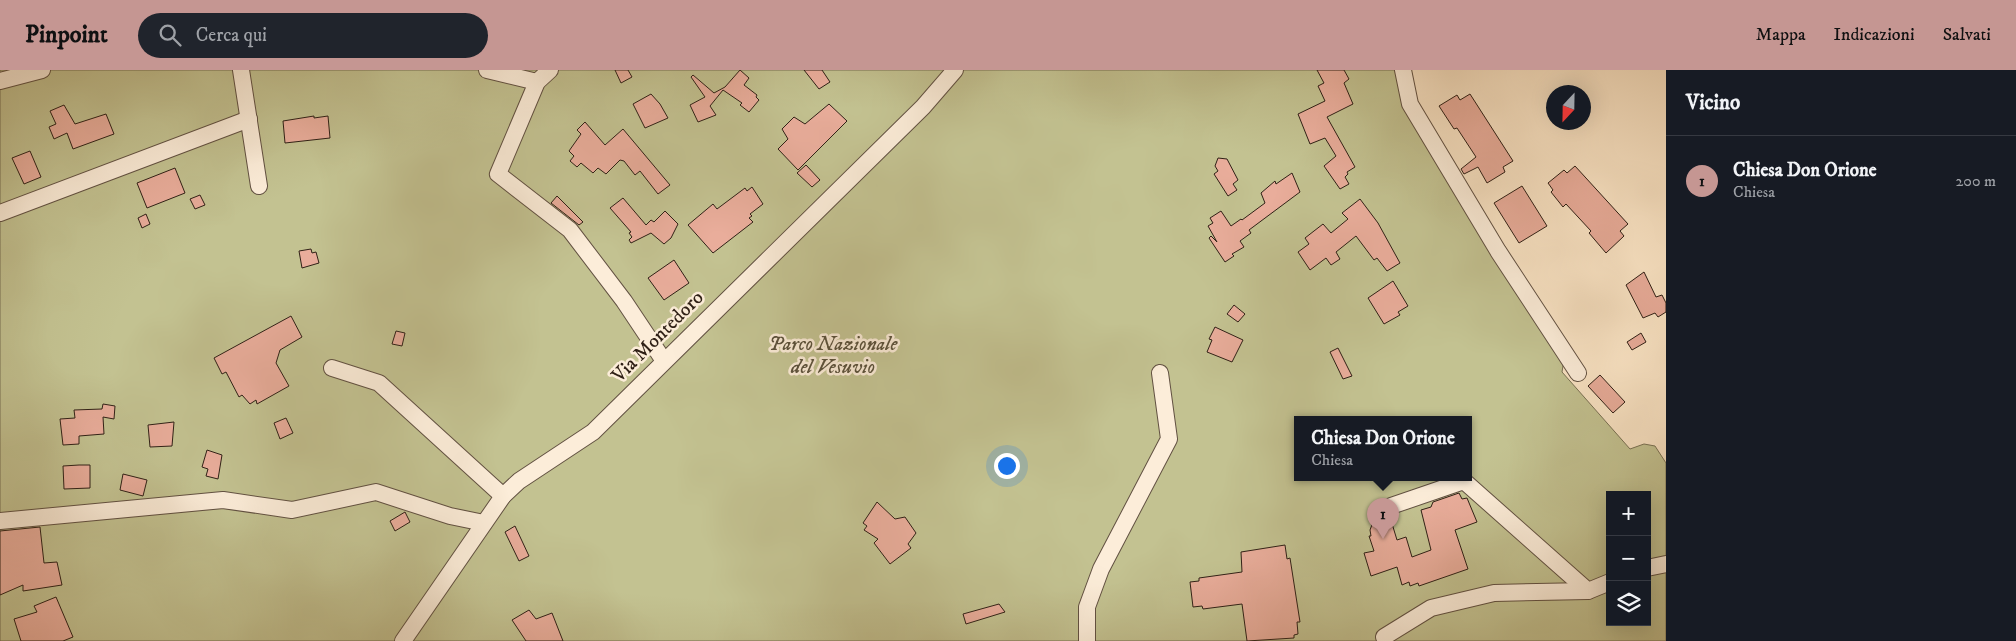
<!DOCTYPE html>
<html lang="it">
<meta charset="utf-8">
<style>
:root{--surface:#171b24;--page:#20242c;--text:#f1f3f6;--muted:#9ea1a6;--line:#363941;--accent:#c59692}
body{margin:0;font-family:"IM FELL DW Pica",serif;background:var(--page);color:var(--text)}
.controls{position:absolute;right:15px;bottom:15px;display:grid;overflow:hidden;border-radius:0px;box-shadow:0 5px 20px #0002}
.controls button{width:45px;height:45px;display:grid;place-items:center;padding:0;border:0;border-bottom:1px solid var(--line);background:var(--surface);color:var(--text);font:25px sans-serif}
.compass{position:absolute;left:1546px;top:15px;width:45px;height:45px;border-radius:50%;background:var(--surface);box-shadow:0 5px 20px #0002;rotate:202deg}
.you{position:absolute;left:1006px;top:395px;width:18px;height:18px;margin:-12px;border:4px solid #fff;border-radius:50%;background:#1a73e8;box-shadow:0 0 0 8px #1a73e833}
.badge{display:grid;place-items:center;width:32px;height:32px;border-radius:50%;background:var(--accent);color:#111;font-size:16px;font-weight:700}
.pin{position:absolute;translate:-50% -41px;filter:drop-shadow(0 1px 2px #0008)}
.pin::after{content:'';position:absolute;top:26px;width:18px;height:15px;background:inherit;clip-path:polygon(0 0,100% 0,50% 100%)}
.popup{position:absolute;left:1294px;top:346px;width:178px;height:65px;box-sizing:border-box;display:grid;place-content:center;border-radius:0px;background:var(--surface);filter:drop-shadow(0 1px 4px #0005);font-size:16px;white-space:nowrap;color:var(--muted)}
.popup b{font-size:19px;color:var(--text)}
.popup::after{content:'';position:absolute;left:50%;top:100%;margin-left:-10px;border:10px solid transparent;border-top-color:var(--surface)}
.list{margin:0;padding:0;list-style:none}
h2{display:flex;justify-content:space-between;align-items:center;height:65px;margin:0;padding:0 20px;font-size:21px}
h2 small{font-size:16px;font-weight:400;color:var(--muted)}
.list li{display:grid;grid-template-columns:32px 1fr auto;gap:15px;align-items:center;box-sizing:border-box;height:90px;padding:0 20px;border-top:1px solid var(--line)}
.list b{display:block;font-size:19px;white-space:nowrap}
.list p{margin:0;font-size:16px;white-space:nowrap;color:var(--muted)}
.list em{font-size:16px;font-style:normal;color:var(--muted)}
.icon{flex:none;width:28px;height:28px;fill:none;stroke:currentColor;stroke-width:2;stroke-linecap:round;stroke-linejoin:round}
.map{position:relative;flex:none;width:1666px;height:571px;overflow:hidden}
header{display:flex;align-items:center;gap:30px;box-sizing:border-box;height:70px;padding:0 25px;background:var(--accent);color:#111}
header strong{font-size:24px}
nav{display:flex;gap:28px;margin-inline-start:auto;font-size:18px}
.search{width:350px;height:45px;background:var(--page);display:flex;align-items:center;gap:12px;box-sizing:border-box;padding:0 18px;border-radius:28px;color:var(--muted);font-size:19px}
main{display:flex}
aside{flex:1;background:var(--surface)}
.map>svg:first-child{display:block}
</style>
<header>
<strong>Pinpoint</strong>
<div class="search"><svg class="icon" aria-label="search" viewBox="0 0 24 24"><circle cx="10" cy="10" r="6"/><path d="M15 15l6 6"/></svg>Cerca qui</div>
<nav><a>Mappa</a><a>Indicazioni</a><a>Salvati</a></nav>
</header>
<main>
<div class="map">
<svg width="1666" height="571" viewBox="0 0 1666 571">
<rect width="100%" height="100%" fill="#fae4c5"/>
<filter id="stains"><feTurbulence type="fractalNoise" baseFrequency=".004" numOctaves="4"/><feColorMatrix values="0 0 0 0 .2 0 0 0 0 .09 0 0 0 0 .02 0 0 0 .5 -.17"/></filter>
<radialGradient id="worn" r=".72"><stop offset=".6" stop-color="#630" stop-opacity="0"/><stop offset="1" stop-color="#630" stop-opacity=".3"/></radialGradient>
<path fill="#c3c291" stroke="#797154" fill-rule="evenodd" d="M0,0H1405L1412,29L1566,277L1562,302L1630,379L1644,374L1655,376L1666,393V571H0ZM1298,350H1468V408H1298ZM1610,425H1647V552H1610Z"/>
<g fill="#e9ad9b" stroke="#2f2016">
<polygon points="615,0 628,0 632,7 621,13"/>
<polygon points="740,0 749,8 744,15 757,25 756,27 759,30 749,42 740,35 742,33 723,20 710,36 716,45 698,52 690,35 705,27 691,7 693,5 714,23 725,17"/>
<polygon points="804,0 822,0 830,12 819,19"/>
<polygon points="1317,0 1344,0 1349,9 1344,13 1353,34 1327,47 1355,97 1347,102 1348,104 1345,107 1349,114 1340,119 1324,96 1336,86 1325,68 1310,74 1298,44 1325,31 1318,16 1324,13"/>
<polygon points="651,24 660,34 668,48 645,58 633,34"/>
<polygon points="1470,24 1513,91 1503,97 1505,102 1487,113 1478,97 1464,104 1461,99 1476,87 1457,58 1454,59 1439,36 1457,25 1460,30"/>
<polygon points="829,34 847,51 798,100 778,79 788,69 782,59 794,47 805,54"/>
<polygon points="64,35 75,54 106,44 114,64 73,79 67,63 54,69 49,57 56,54 50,41"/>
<polygon points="314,46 314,48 328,46 330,68 285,73 283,51"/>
<polygon points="585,52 605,75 623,59 670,115 658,124 640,101 635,105 624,91 620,90 606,104 598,98 593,103 581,93 577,97 570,91 574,86 569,81 581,64 577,60"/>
<polygon points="30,81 41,107 24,114 12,88"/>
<polygon points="1218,88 1227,89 1238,110 1233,114 1237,120 1228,126 1214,104 1218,101 1215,96"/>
<polygon points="806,95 820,110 812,117 797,103"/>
<polygon points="1575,96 1628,154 1620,161 1624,166 1606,183 1589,163 1591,161 1566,134 1563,137 1551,122 1553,120 1548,113 1564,100 1567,103"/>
<polygon points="175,98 185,123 147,138 137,113"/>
<polygon points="1292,103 1300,122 1249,160 1251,163 1240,171 1244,177 1232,184 1234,186 1225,192 1209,168 1211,166 1217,172 1208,156 1213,153 1210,148 1221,141 1231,156 1241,149 1242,150 1265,133 1261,123 1275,111 1276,114"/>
<polygon points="1522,116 1547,156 1519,173 1494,133"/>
<polygon points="752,117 763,134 750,144 752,146 749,148 753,152 713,183 688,155 713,134 717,139 745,118 747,121"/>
<polygon points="200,125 205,135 195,139 190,129"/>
<polygon points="557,126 583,152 579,155 551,133"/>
<polygon points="623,128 646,155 651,150 654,152 665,141 678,154 671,168 664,174 651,163 631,173 629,170 632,167 629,163 631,162 610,138"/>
<polygon points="1360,129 1378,153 1400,193 1387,201 1377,188 1374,190 1356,166 1336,182 1340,189 1331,195 1326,188 1310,200 1298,182 1309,174 1305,168 1323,154 1331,163 1348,149 1342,143"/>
<polygon points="146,144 150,154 142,158 138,148"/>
<polygon points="311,179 312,183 316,182 319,193 302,198 299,181"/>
<polygon points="674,190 689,213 664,230 648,208"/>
<polygon points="1644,202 1656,227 1662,225 1666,233 1666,242 1658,247 1655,243 1643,248 1626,215"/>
<polygon points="1393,211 1408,236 1398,242 1400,245 1384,254 1368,228"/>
<polygon points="1234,235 1245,244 1238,252 1227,244"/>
<polygon points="291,246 302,267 280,280 276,293 289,316 257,334 256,330 250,334 242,325 239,327 226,302 222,304 214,288"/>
<polygon points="1215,257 1243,270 1232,292 1207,282 1212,270 1209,269"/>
<polygon points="396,261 405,263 402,276 392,274"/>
<polygon points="1641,263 1646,272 1632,280 1627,272"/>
<polygon points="1338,278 1352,306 1343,309 1330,282"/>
<polygon points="1600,305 1625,332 1613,343 1588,316"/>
<polygon points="103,334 115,336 114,349 103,347 104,364 79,366 79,374 63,375 60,349 75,348 74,340 102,339"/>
<polygon points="286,348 293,363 280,369 274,353"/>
<polygon points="174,352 172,376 150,377 148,355"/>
<polygon points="207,380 222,385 218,409 206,406 208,399 202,397"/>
<polygon points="79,395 90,395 90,418 64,419 63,396"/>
<polygon points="123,404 147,410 143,426 120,420"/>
<polygon points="1459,423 1462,429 1467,428 1477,452 1455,460 1468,499 1419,516 1418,513 1410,516 1409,512 1402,515 1397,497 1371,506 1364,483 1374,481 1369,466 1371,466 1370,460 1373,452 1390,447 1397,470 1406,467 1412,487 1431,480 1421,440 1431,437 1433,432"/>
<polygon points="877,432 895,449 905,447 916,463 908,474 911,478 890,494 874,473 878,469 864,460 867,456 863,453"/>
<polygon points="405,442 410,452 395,461 390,451"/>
<polygon points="515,456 529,486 519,491 505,462"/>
<polygon points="40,457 44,493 57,492 62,515 23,521 23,515 0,525 0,461"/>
<polygon points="1285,475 1287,489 1290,488 1300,552 1297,552 1298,564 1294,565 1294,568 1247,571 1242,534 1203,539 1202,536 1193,537 1190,512 1199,511 1199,508 1242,502 1241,482"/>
<polygon points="56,527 73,567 63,571 21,571 14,549 37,542 34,536"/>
<polygon points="999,534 1005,542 966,554 963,544"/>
<polygon points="529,540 536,549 552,543 563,571 526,571 512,550"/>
</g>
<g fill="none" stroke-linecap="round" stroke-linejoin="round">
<g stroke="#625142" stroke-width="18">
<g id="minor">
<polyline points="241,0 259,116"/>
<polyline points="487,0 537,12"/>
<polyline points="550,0 537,12 498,104 570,160 624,231 664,291"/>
<polyline points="1403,0 1410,34 1498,181 1578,303"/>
<polyline points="0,11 42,0"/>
<polyline points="0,143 249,49"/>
<polyline points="332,298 379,313 503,426"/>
<polyline points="1391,436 1464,411 1588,521 1610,512"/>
<polyline points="0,451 223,430 292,440 376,422 450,446 484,453"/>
<polyline points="1647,498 1666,494"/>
<polyline points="1384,567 1431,538 1494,523 1588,521"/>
<polyline points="403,571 503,426 519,411 593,362 923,37 955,0"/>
<polyline points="1087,571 1087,537 1101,499 1169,369 1160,303"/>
</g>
</g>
<use href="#minor" stroke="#fcedd9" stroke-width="16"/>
</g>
<g text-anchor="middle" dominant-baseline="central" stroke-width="5" stroke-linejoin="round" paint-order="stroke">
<g font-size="20" fill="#2f2016" stroke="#fcedd9">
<text transform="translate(658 267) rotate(-45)">Via Montedoro</text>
</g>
<g font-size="20" font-style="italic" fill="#5b513b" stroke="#fcedd9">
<text x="833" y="274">Parco Nazionale<tspan x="833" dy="23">del Vesuvio</tspan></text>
</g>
</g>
<rect width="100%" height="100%" filter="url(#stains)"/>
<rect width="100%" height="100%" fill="url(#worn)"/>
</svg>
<div class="controls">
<button>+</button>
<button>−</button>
<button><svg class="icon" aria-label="layers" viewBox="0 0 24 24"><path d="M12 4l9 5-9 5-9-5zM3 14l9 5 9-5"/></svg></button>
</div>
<svg class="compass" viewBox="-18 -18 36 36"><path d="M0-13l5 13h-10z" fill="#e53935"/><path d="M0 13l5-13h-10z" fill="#9ea1a6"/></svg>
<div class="you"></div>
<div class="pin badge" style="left:1383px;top:469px">1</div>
<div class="popup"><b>Chiesa Don Orione</b>Chiesa</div>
</div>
<aside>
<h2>Vicino<small></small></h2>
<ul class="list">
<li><span class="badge">1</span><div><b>Chiesa Don Orione</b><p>Chiesa</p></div><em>200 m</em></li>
</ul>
</aside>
</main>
